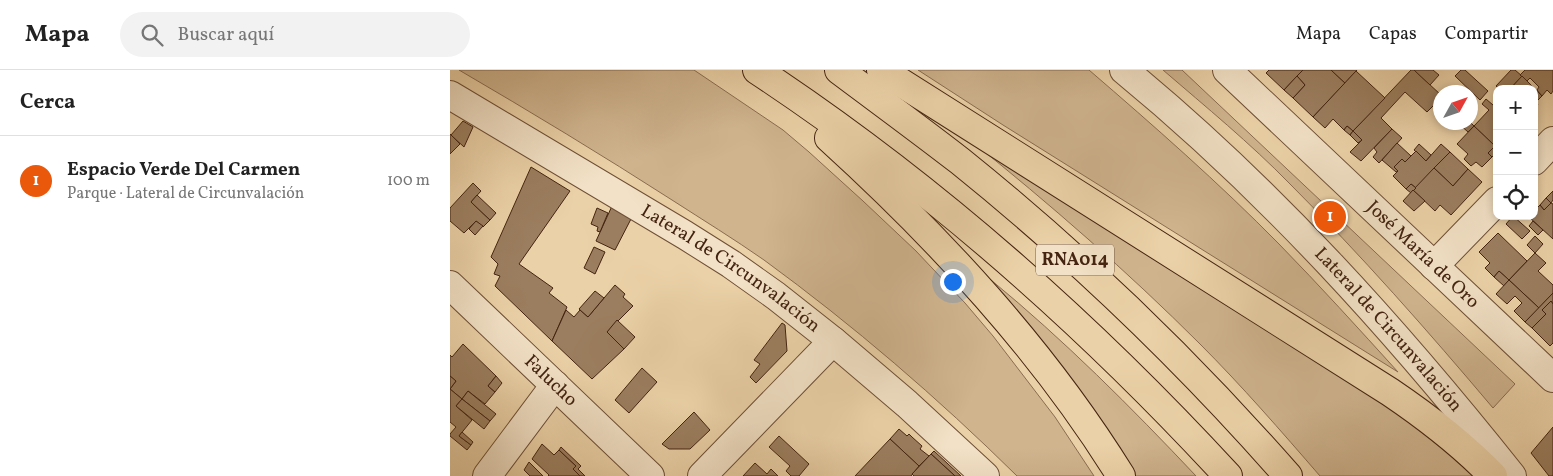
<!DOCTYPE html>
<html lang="es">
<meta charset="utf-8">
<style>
:root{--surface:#fff;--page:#f2f2f2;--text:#222;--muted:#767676;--line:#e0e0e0;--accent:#ea580c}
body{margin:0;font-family:Vollkorn,serif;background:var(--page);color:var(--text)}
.controls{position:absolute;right:15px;top:15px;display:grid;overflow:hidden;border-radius:10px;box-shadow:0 2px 8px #0003}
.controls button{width:45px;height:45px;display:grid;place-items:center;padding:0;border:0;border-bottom:1px solid var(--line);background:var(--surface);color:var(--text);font:25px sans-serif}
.compass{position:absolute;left:983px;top:15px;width:45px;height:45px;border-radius:50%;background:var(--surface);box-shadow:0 2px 8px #0003;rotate:50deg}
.you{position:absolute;left:502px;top:211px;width:18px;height:18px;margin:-12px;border:4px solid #fff;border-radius:50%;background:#1a73e8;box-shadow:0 0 0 8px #1a73e833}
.badge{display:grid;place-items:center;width:32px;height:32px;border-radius:50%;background:var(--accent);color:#fff;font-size:16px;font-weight:700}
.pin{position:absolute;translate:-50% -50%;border:2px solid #fff;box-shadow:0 1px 5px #0006}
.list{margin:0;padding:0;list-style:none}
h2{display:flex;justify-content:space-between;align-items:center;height:65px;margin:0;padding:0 20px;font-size:21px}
h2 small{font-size:16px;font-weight:400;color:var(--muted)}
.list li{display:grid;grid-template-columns:32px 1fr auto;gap:15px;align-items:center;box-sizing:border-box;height:90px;padding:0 20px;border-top:1px solid var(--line)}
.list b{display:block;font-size:19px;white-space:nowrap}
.list p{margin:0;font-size:16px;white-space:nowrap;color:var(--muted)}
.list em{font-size:16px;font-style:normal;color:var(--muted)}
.icon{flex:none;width:28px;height:28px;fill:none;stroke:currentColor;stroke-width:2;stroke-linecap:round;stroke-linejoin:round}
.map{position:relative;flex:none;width:1103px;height:406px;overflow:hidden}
header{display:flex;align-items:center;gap:30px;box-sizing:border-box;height:70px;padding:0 25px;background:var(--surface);border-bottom:1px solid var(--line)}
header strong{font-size:24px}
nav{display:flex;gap:28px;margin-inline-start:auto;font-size:18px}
.search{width:350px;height:45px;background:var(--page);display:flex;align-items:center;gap:12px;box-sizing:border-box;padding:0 18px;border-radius:28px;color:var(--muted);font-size:19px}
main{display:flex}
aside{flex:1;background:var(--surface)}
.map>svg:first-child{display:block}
</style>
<header>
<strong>Mapa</strong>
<div class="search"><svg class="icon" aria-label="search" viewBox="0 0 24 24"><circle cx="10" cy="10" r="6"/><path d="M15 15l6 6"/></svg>Buscar aquí</div>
<nav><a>Mapa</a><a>Capas</a><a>Compartir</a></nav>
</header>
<main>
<aside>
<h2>Cerca<small></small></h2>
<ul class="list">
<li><span class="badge">1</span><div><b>Espacio Verde Del Carmen</b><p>Parque · Lateral de Circunvalación</p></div><em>100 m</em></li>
</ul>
</aside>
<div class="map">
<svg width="1103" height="406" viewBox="0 0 1103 406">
<rect width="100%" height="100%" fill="#ebd1a7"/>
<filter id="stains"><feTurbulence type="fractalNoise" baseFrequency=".004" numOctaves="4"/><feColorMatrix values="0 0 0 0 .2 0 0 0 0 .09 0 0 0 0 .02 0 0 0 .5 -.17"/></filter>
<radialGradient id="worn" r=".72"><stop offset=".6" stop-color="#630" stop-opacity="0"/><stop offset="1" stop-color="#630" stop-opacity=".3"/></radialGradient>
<g fill="#cfb48e" stroke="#8a6c50">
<path d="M9,0H244L333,60L359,82L413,131L466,181L515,233L543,266L605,347L644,406H567C488,328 403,255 314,190C284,169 253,150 222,130C152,85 81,42 9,0Z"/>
<path d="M468,0H639C704,56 769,113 829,174C870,216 909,259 948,302L553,55Z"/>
<path d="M713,0H732L1065,314L1043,338C978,261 911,185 840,114C800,73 756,37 713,0Z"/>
<path d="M520,70L970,357L1025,406H870C831,361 792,316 750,274C678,202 600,134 520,70Z"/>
<path d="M538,210H541C614,270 681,337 746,406H681Z"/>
</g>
<g fill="#9b7e5f" stroke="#442411">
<polygon points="819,0 853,0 834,20 816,3"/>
<polygon points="853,0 881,0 895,13 863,47 843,28 855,15 847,6"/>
<polygon points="881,0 907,0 895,13"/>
<polygon points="961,0 964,0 991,25 991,28 977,42 955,22 931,48 942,59 911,91 900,82 912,70 903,61"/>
<polygon points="964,0 983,0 989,5 980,15"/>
<polygon points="1011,0 1015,0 1038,21 1030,30 1005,6"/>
<polygon points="1061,0 1065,0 1072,6 1060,19 1049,19 1046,16"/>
<polygon points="1075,0 1103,0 1103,21 1101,24 1097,20 1092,26 1087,20 1089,17 1080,8 1077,11 1070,5"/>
<polygon points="906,1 935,28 903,61 897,56 894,60 883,49 875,58 863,47"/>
<polygon points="847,6 855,15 843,28 834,20"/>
<polygon points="1072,6 1092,26 1086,32 1088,35 1084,39 1084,19 1060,19"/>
<polygon points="1036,29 1043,35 1047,32 1047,78 1024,56 1039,40 1032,34"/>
<polygon points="13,51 23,57 14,77 1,65"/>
<polygon points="1020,52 1024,56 1018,62 1008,53"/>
<polygon points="897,56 903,61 900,65 894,60"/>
<polygon points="1024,56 1045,76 1038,83 1042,87 1032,97 1026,92 1021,96 1014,89 1018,84 1007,74"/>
<polygon points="942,59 952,68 929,93 923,87 927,82 924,78"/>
<polygon points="903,61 912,70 908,73 900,65"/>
<polygon points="0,64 10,74 0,84"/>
<polygon points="947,73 961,86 955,92 952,89 944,97 948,101 946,102 932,90"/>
<polygon points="969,74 981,85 976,91 964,80"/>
<polygon points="991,74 1000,82 966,118 961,114 956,119 943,106 948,101 944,97 952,89 955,92 966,81 976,91"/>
<polygon points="1045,76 1047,78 1047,82 1042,87 1038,83"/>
<polygon points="1000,82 1018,99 1003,116 984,98"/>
<polygon points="81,97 120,121 69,194 103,218 99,223 117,237 102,271 45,216 50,206 44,204 48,194 41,187"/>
<polygon points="984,98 1003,116 1018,99 1032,112 1001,145 990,135 985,141 963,120"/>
<polygon points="23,113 31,121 21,132 40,150 33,157 26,151 14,163 0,151 0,138"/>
<polygon points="961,114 966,118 961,123 956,119"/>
<polygon points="963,120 975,131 964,141 953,131"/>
<polygon points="1103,121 1103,130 1101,133 1096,128"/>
<polygon points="27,125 46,143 40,150 21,132"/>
<polygon points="1096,128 1101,133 1094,140 1090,135"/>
<polygon points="1101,133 1103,134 1103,169 1079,147 1084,146 1084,141 1090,135 1094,140"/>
<polygon points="162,136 181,149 165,180 146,171"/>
<polygon points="147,138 158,143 150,162 147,161 148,157 141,154"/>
<polygon points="1063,146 1080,161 1072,169 1056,154"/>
<polygon points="26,151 33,156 25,165 19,159"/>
<polygon points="1083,151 1093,160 1088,165 1079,156"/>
<polygon points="1048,163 1077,191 1059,210 1049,201 1044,207 1035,198 1040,193 1029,182"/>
<polygon points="1085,166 1093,174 1085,183 1077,175"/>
<polygon points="144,177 155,182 145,204 134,198"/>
<polygon points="1085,183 1096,193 1088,201 1103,215 1103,223 1089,238 1059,210"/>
<polygon points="1049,201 1059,210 1054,216 1044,207"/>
<polygon points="1059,210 1089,238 1075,252 1064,241 1072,233 1065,226 1057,234 1046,224"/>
<polygon points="165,215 175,224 173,227 183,236 157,262 174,279 142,309 102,271 116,240 124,247 130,240 138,247"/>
<polygon points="145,221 154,228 138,247 129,239"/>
<polygon points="1103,223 1103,234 1101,231 1092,240 1096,244 1082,258 1075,252"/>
<polygon points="1101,231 1103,234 1103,273 1100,276 1082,258 1096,244 1092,240"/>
<polygon points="167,250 185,267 174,279 157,262"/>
<polygon points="332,253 335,255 337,281 306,313 300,307 310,294 304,290"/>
<polygon points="13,274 46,306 38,316 45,322 35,334 18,321 12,329 0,319 6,311 0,306 0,285 2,287"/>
<polygon points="192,298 207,312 179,343 165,330"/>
<polygon points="0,306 6,311 0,319"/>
<polygon points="46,306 52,313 45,322 38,316"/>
<polygon points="0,319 12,329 6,336 22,350 9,366 21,375 17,380 0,366 0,364 6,357 0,352"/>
<polygon points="18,321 46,344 40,351 12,329"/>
<polygon points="12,329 40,351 34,359 6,336"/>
<polygon points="244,342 260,360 240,379 219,379 212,374"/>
<polygon points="1103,357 1103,406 1099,406 1081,383"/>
<polygon points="449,359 457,366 459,364 462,367 472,376 470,379 479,386 469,396 440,369"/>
<polygon points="12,362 23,372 21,375 9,366"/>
<polygon points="329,366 359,394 349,406 341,406 336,401 340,396 319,377"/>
<polygon points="440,369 469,396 461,406 405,406"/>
<polygon points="92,374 104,385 109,380 126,396 123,399 130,406 98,406 99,405 82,389"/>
<polygon points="111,377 131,396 128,399 135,406 130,406 123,399 126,396 109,380"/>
<polygon points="484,381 511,406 505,406 481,384"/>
<polygon points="481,384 505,406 464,406 462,404"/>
<polygon points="79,392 93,406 80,406 74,400"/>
<polygon points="305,393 317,404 321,399 328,406 293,406"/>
</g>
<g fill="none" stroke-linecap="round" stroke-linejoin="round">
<g stroke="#6e4f36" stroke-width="30">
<g id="minor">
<path id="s1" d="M674,0C819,119 945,259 1062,406"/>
<path id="s2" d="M777,0L1103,308"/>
<path id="s3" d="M0,25L235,165L281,194L326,226L383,271L457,334L535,406"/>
<polyline points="1084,91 1103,71"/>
<polyline points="984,196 1047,131"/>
<path id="s4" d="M0,215L200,406"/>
<polyline points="37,406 105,315"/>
<polyline points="252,406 383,271"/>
</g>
</g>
<g stroke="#442411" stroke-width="30">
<g id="highway">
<path d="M307,0C481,115 637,253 778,406"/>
<path d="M389,0C429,30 470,60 510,91C628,186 738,292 838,406"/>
<path d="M431,0L940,322C977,347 1012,374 1043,406"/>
<path d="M379,68C490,169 592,279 671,406"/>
</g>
</g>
<use href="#minor" stroke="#f2e1c6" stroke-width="28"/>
<use href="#highway" stroke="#ebd1a7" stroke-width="28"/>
</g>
<g text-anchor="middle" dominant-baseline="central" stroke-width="5" stroke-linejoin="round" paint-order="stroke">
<rect fill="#f2e1c6" stroke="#785d47" stroke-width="1" x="586" y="174.5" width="78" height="31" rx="4"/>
<g font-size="18" font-weight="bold" fill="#442411">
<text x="625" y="190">RNA014</text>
</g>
<g font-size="19" fill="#442411" stroke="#f2e1c6">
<text stroke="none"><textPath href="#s2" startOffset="269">José María de Oro</textPath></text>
<text stroke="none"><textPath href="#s3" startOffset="330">Lateral de Circunvalación</textPath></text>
<text stroke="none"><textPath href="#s1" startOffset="371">Lateral de Circunvalación</textPath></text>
<text stroke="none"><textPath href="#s4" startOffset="139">Falucho</textPath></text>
</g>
</g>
<rect width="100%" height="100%" filter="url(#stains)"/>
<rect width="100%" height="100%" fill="url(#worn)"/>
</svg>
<div class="controls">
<button>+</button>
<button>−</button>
<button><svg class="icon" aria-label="locate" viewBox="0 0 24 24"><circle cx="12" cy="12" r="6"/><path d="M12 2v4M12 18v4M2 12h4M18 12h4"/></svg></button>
</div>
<svg class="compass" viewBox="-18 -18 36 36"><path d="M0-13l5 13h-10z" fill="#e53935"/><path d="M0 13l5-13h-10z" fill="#767676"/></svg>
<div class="you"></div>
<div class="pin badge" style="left:880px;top:147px">1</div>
</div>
</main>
